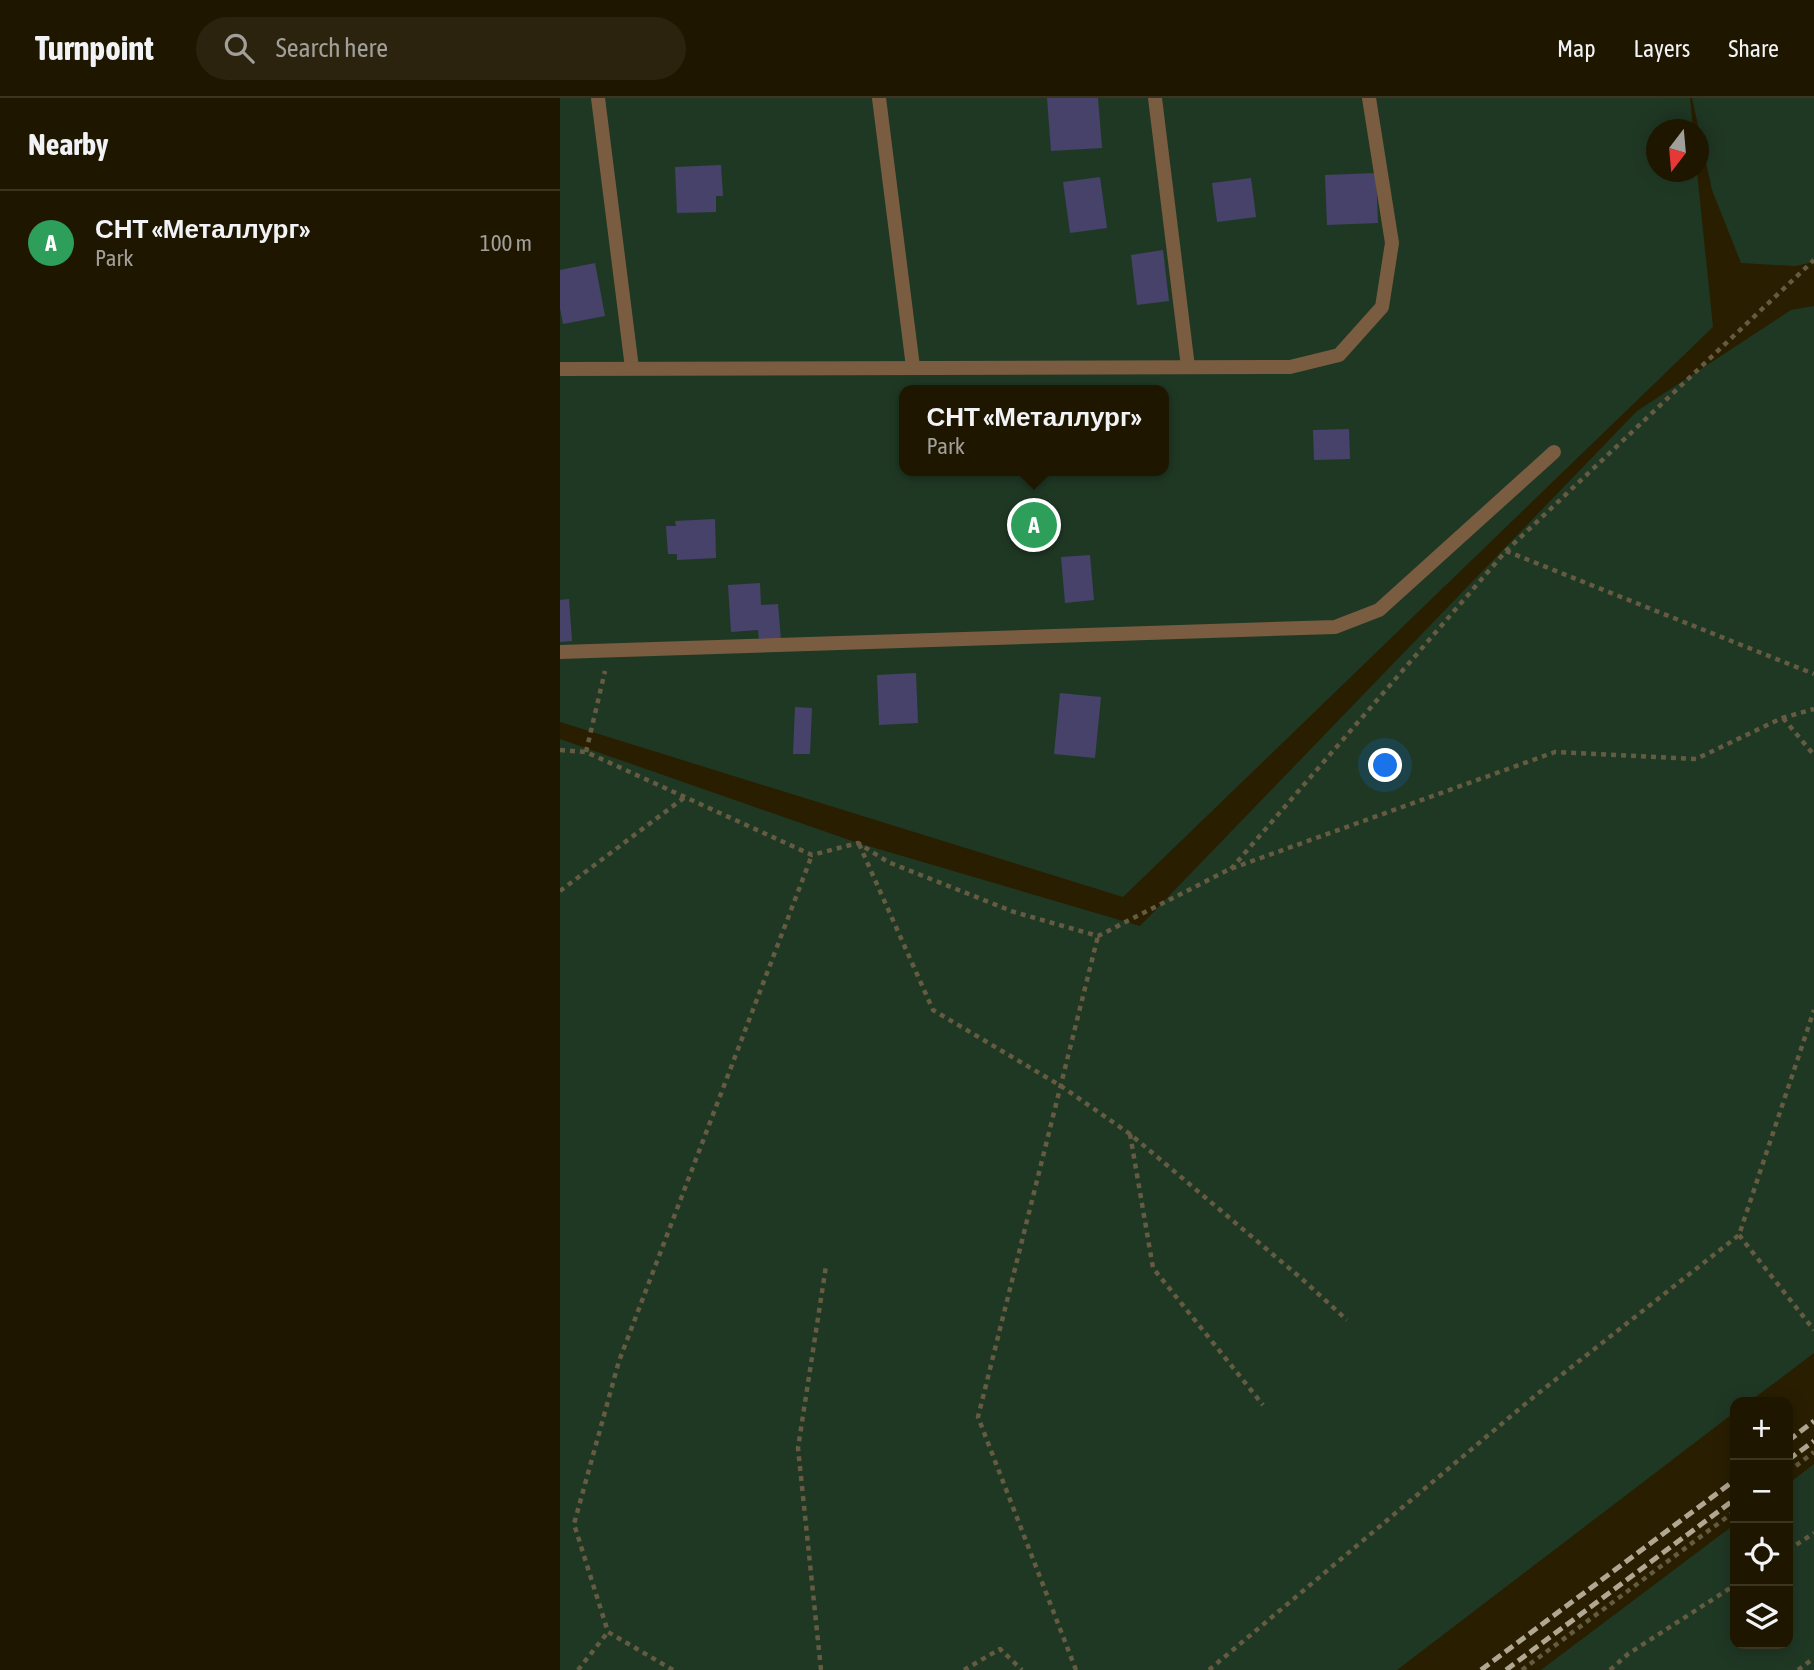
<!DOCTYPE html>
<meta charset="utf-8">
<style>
:root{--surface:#1f1600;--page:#2c230f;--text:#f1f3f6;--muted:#a19f99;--line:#3c3522;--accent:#52cdcf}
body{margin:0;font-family:"Asap Condensed",sans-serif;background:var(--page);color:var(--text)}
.controls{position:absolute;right:21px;bottom:21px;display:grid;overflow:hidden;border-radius:14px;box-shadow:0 4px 18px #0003}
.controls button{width:63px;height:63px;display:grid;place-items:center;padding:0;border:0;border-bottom:2px solid var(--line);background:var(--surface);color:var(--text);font:35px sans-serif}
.compass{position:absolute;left:1086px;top:21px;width:63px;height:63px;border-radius:50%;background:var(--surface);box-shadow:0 4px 18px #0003;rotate:196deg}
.you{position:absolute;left:826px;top:668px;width:24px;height:24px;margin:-18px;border:5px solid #fff;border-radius:50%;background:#1a73e8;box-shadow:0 0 0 10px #1a73e833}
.badge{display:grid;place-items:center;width:46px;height:46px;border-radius:50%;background:var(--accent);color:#fff;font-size:23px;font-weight:700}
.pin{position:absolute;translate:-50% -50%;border:4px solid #fff;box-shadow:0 2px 7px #0006}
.popup{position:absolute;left:339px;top:287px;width:270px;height:91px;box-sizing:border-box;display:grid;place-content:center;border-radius:14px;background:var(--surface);filter:drop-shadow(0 2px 5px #0005);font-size:23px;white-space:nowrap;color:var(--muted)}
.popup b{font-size:26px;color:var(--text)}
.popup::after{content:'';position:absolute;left:50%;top:100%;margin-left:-14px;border:14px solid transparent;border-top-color:var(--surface)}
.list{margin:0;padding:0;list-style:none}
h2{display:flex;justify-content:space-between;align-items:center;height:91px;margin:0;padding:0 28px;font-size:30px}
h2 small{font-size:23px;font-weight:400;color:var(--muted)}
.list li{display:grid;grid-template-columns:46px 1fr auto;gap:21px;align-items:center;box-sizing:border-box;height:105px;padding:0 28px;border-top:2px solid var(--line)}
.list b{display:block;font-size:26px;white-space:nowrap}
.list p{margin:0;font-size:23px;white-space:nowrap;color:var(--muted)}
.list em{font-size:23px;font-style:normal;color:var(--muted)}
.icon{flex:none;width:38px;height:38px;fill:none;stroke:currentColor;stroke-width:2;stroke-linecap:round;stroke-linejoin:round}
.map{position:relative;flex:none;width:1254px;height:1572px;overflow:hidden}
header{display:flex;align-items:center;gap:42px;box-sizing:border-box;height:98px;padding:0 35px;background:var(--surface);border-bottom:2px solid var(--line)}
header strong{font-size:33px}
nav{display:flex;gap:38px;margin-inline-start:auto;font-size:24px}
.search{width:490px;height:63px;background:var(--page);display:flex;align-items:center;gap:18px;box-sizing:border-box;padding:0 24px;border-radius:38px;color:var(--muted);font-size:26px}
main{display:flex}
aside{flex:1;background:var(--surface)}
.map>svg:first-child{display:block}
</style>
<header>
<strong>Turnpoint</strong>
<div class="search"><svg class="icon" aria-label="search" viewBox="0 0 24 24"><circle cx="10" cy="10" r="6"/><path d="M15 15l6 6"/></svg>Search here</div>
<nav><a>Map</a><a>Layers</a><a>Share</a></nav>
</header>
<main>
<aside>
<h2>Nearby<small></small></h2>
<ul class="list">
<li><span class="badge" style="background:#2e9e5b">A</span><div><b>СНТ «Металлург»</b><p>Park</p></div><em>100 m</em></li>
</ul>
</aside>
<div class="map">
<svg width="1254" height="1572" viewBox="0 0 1254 1572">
<rect width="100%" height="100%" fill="#291e00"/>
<g fill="#1f3824" fill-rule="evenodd">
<path d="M0,0H1130L1133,31L1097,32V74H1137L1153,229L563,799L0,624ZM344,292H604V373H344Z"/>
<polygon points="1132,0 1254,0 1254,164 1235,168 1181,165 1152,92"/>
<polygon points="1254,208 1254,1255 1189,1304 1175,1304 1175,1314 837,1572 0,1572 0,641 298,745 580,828 1077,313 1231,212"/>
<polygon points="1254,1366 1254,1572 981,1572 1175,1426 1175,1546 1228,1546 1228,1386"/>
</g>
<g fill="#474269">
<polygon points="487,0 538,0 542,50 491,53"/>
<polygon points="161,67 163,98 156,98 156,114 117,115 115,69"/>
<polygon points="816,75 818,125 767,127 765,77"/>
<polygon points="540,79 547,130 510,135 503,84"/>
<polygon points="691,80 696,119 657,124 652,85"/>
<polygon points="603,152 609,203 577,207 571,157"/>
<polygon points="35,165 45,218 3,226 0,210 0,172"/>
<polygon points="789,331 790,361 754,362 753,332"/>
<polygon points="155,421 156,460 117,462 117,456 108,456 106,428 116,428 115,423"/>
<polygon points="530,457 534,502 505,505 501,459"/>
<polygon points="200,485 201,507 218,506 221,542 199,543 198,532 171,534 168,487"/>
<polygon points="9,501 12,543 0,544 0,502"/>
<polygon points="356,575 358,625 319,627 317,577"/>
<polygon points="500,595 541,599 535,660 494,656"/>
<polygon points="235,609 252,610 250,656 233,656"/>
</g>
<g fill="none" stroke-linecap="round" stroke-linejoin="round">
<g stroke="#655b41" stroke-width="4.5" stroke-dasharray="5 5" stroke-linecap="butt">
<polyline points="946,453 1254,576"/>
<polyline points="1223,620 1254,657"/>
<polyline points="0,652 26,654 252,757 298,745 328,764 454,814 538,838 670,771 995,654 1136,661 1222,620 1254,611"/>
<polyline points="26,654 45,573"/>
<polyline points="299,746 373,912 501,988 570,1036 742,1181 787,1222"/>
<polyline points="671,771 946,453 1254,162"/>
<polyline points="0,793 125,699"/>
<polyline points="570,1036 593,1170 703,1307"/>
<polyline points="1179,1137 1254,1232"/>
<polyline points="1228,1374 1254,1354"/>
<polyline points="1228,1452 1254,1435"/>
<polyline points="18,1572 48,1534"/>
<polyline points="113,1572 48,1534 14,1426 59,1263 252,757"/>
<polyline points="261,1572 238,1350 266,1168"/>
<polyline points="404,1572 440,1551 462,1572"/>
<polyline points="516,1572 418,1319 538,838"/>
<polyline points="649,1572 976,1297 1179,1137 1254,912"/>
<polyline points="962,1572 1175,1413"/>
<polyline points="1050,1572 1068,1556 1175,1487"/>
<polyline points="1238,1572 1254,1560"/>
</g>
<g stroke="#7a5c40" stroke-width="14">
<polyline points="38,0 72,270"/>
<polyline points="319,0 353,269"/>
<polyline points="595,0 628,269"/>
<polyline points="0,271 730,269 779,257 822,209 832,145 809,0"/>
<polyline points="0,554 775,529 819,512 994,354"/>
</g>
<g stroke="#b0a893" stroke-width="5" stroke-dasharray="10 5" stroke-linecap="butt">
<polyline points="1228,1343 1254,1323"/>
<polyline points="1228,1362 1254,1343"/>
<polyline points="921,1572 1175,1382"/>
<polyline points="946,1572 1175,1401"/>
</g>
</g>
</svg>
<div class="controls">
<button>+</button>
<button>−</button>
<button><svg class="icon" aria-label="locate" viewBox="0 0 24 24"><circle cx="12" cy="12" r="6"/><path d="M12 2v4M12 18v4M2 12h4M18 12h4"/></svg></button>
<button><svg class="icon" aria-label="layers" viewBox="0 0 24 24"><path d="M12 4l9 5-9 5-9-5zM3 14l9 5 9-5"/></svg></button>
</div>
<svg class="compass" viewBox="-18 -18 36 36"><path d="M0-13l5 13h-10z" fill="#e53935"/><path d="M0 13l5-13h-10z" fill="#a19f99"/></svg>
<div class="you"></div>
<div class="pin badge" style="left:474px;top:427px;background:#2e9e5b">A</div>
<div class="popup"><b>СНТ «Металлург»</b>Park</div>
</div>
</main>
